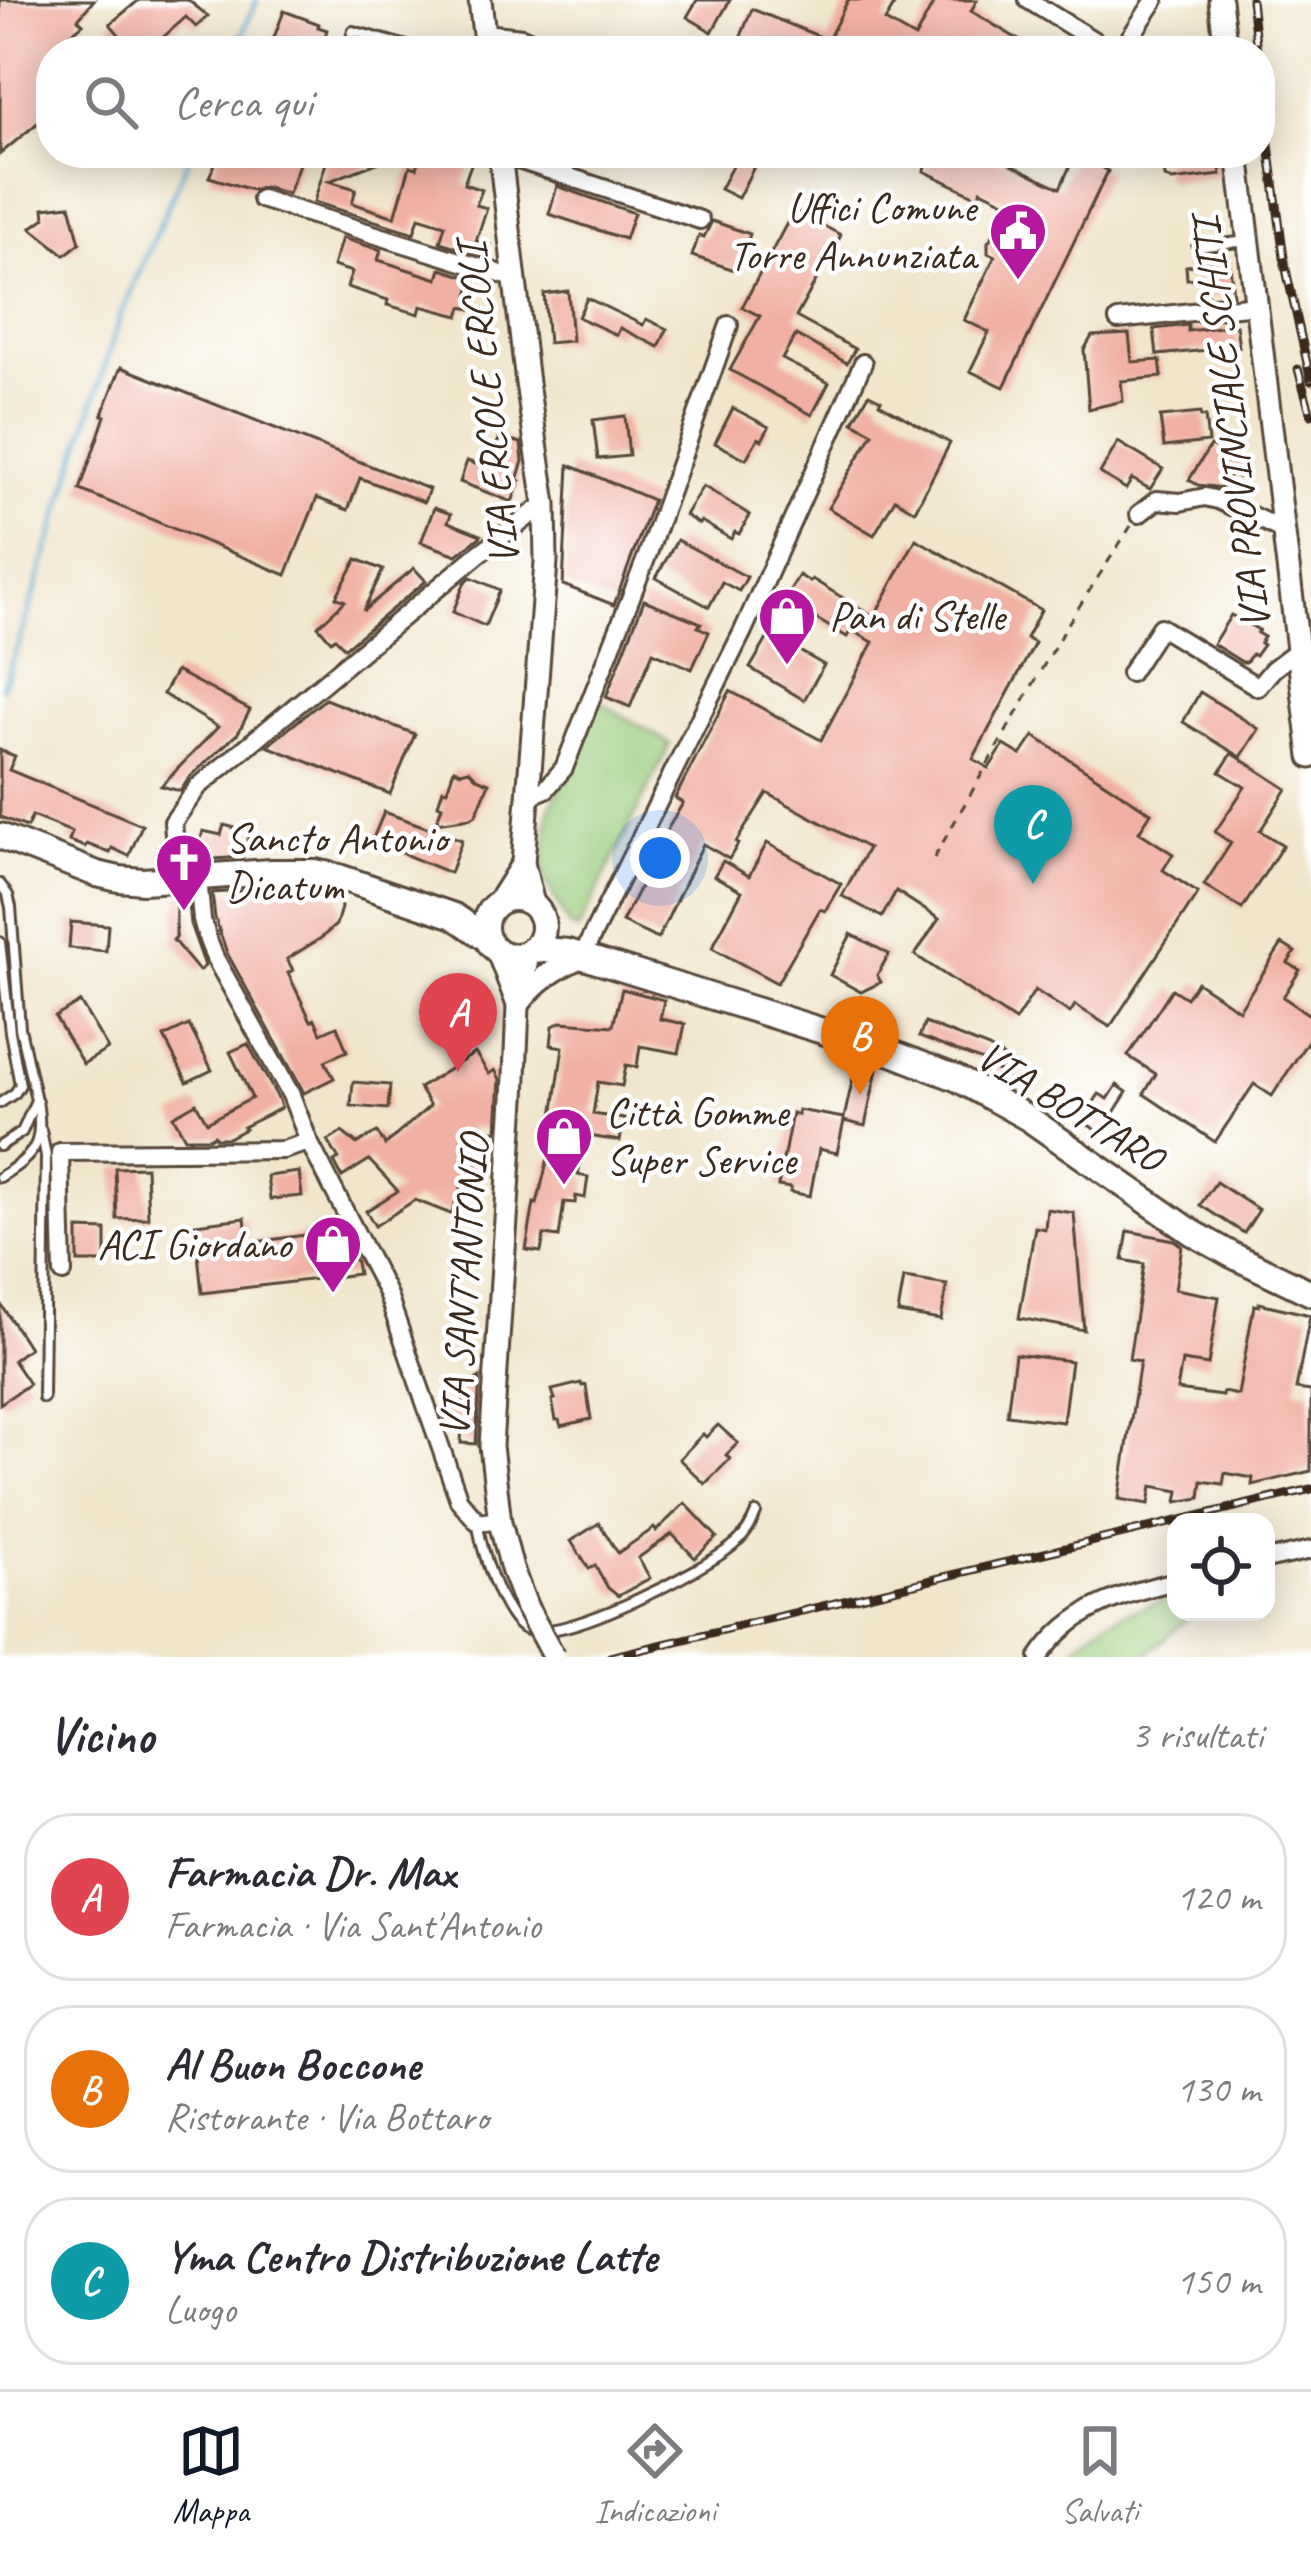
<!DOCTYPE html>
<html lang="it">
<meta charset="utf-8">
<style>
:root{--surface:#fff;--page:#f7f7f7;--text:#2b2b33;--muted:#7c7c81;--line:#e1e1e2;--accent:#111827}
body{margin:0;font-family:Caveat,sans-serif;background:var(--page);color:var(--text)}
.controls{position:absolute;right:36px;bottom:36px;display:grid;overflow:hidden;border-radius:24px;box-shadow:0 6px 30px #0003}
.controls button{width:108px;height:108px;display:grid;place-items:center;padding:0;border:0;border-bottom:3px solid var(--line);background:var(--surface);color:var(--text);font:60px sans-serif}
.you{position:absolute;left:660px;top:858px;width:42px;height:42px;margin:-30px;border:9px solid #fff;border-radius:50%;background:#1a73e8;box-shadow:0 0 0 18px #1a73e833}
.badge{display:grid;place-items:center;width:78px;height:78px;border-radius:50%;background:var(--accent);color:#fff;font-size:39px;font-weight:700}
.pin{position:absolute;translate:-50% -99px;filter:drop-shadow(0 3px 6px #0008)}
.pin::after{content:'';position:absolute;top:63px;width:42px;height:36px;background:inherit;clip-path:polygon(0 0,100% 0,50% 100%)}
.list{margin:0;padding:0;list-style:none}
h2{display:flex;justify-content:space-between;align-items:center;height:156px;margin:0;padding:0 48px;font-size:51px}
h2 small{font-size:39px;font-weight:400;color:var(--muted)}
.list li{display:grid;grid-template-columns:78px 1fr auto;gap:36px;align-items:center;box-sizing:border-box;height:168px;margin:0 24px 24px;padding:0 24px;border:3px solid var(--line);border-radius:48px}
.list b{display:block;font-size:45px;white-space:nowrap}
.list p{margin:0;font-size:39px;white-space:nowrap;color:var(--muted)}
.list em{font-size:39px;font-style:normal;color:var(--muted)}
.icon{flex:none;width:66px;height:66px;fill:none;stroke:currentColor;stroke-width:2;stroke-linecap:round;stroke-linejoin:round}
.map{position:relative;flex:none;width:1311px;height:1657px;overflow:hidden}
.search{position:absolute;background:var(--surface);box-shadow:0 6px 30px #0003;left:36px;right:36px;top:36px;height:132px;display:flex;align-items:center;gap:30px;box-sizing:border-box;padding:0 42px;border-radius:48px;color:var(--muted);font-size:45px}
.sheet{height:732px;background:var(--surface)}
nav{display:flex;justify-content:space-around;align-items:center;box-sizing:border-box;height:168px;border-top:3px solid var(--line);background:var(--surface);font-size:33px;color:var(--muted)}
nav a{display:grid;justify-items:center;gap:6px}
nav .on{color:var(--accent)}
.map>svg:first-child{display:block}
</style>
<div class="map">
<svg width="1311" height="1657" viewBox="0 0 1311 1657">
<rect width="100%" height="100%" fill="#fff"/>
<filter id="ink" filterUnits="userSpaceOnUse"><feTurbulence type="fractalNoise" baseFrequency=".00833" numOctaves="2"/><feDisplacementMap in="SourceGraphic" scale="24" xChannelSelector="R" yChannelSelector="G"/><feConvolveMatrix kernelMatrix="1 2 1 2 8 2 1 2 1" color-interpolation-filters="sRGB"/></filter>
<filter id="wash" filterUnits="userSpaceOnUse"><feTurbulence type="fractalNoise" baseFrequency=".004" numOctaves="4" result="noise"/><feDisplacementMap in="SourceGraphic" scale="48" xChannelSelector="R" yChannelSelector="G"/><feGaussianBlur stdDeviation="2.7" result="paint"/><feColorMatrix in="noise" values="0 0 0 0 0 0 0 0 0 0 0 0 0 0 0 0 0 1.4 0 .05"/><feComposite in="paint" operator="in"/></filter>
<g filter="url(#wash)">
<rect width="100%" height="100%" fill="#f1e6cc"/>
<g fill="#9cce7e" stroke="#6c7c4e" stroke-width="3">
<polygon points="597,700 670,744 578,930 570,927 543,877 549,811"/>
<path d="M1176,1597V1612H1195L1152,1650L1147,1657H1069C1095,1617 1133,1610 1176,1597Z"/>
</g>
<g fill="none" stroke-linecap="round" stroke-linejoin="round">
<g stroke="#51a7ce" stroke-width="4.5">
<polyline points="235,51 257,0"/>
<polyline points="2,688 21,637 121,314 191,153"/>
</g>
</g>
<g id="blocks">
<g fill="#f0b0a3">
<polygon points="0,0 94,0 78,19 83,24 51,51 51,112 0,154"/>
<polygon points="139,0 188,0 208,16 196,27 186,17 159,41 167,51 133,51 110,24"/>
<polygon points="697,0 730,0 712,32 687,17"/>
<polygon points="848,0 897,0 885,21 915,38 935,0 977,0 971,11 1037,51 735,51 752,9 828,40"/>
<polygon points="284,11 319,24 318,27 327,30 320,51 304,51 273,40"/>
<polygon points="220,153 303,153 288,194 264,187 252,190 209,177"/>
<polygon points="307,153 360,153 388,159 329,181 356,189 352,203 395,217 410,166 417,168 422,153 475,153 464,184 482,190 476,205 487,208 476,241 491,245 490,257 440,242 445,225 419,217 414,233 314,202 326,163"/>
<polygon points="739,153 761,153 738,198 720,189"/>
<polygon points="933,153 1000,153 998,158 1060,188 1076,153 1108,171 1004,387 970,371 989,332 964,320 995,256 988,253 988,242 993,235 1002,239 1017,207 981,190 978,197 924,171"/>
<polygon points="1178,153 1218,153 1221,175 1172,181 1165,177 1163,161 1179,159"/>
<polygon points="557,186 634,213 625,239 549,214"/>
<polygon points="70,205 80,243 65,255 31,228 45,218 44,208"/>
<polygon points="794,210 841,235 796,317 855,349 847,363 796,335 782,359 829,383 812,415 730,370 760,316 742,307"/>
<polygon points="712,221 750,234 738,271 692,256 699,235 704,237"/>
<polygon points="342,238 381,250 378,260 438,279 441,269 473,279 468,295 474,297 471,309 462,307 459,316 421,306 419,314 387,305 388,300 347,287 352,272 333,266"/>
<polygon points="1229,257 1233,295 1208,297 1205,277 1187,279 1186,266 1204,264 1204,260"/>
<polygon points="568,291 572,341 548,343 544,294"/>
<polygon points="587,298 643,325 646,319 667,329 659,347 620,328 617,335 578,317"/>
<polygon points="1188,325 1188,331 1236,325 1239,347 1157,355 1154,329"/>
<polygon points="1129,334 1132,362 1160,360 1162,377 1121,381 1123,401 1089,409 1084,350 1092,336"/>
<polygon points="121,367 429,489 424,502 360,478 348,510 317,498 286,575 80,490 105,416 102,415"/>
<polygon points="869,394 881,400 879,403 950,443 915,511 895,499 874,535 828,508 873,433 853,422"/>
<polygon points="733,408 769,427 762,440 758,438 746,459 715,443"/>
<polygon points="1200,413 1201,417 1205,416 1208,442 1164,447 1160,417"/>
<polygon points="625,416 629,456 598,459 593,420"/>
<polygon points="500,437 521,443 523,461 517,480 520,481 512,502 460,482 467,461 487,468"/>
<polygon points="1118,442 1163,469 1150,489 1132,479 1126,489 1100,473"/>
<polygon points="1210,446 1247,461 1238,477 1231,473 1223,488 1198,485 1189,480"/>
<polygon points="569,465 653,500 614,605 563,585"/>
<polygon points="703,486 750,515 739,534 735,532 731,539 701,521 699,524 685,515"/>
<polygon points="434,508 451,514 448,522 481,535 480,537 457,555 421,542"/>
<polygon points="916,539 1041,610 1026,638 1035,643 973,759 989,768 1004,745 1021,755 1034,736 1151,813 1139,832 1173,854 1163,870 1198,893 1110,1027 1075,1005 1070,1013 1035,990 1015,1021 915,955 939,919 896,891 882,917 842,896 868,848 767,793 736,842 738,844 729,859 703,844 658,939 622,922 646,875 649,876 662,840 669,839 667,830 683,803 675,798 730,691 821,740 873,642 851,630 847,637 784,600 799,575 810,582 812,579 874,617"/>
<polygon points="677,540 747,577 739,591 722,582 709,607 656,578"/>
<polygon points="357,559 383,570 363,611 414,568 426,581 345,648 335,638 331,641 318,626 345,601 336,597"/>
<polygon points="471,577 500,590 485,626 453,612 465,582"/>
<polygon points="644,600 701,623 698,627 709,632 692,669 653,652 630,707 606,697"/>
<polygon points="1231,615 1259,630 1257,633 1264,637 1260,643 1263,645 1255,656 1252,654 1246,662 1242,662 1213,644"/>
<polygon points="770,634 824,665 804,700 750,668"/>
<polygon points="176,671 250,710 238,733 190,777 180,791 161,786 218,727 163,694"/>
<polygon points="1200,692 1259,729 1241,757 1183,722"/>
<polygon points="325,699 415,734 390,794 267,746"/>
<polygon points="0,750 15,756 9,770 142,825 129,856 112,848 110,853 87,844 85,847 69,841 72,832 32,816 27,827 0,817"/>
<polygon points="1232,753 1287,789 1260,831 1283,845 1242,909 1204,885 1231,843 1215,832 1245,787 1220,772"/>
<polygon points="454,769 461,772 469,770 477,778 489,783 476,815 471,818 436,823 442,806 438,804 443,789 447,790"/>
<polygon points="384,812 462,840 450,873 372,841"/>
<polygon points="224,825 250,832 243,857 214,859 197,855 203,831 221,835"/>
<polygon points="767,843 841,884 825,911 820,909 777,983 712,948 742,891 714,876 723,861 749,876"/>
<polygon points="272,889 307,889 339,894 341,908 336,925 321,938 287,959 293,970 288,973 311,1021 315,1019 321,1033 337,1026 347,1051 325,1061 334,1078 304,1093 227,953 215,918 212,893"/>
<polygon points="187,894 190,924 205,966 199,971 173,940 176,937 176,906 180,906 180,895"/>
<polygon points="71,922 108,925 106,951 69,948"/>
<polygon points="851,934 889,954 877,975 881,982 861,992 830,975"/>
<polygon points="1282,944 1295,952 1288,963 1300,970 1283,997 1311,1016 1311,1036 1272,1096 1254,1084 1215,1142 1144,1094 1156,1074 1128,1056 1172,989 1186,998 1197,982 1239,1010"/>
<polygon points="622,989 664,1000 660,1019 685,1024 679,1053 640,1046 637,1067 626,1065 622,1086 598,1082 593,1114 624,1119 620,1141 551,1130 563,1047 551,1045 553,1026 561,1022 613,1026"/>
<polygon points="80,1002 108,1049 83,1064 55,1017"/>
<polygon points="925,1023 989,1048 1015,1064 1007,1077 983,1061 919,1037"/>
<polygon points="189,1025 212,1070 187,1082 164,1037"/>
<polygon points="248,1044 279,1100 281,1108 243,1127 245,1129 228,1138 216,1138 214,1135 209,1138 185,1138 173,1116 196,1103 207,1122 252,1098 230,1052"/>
<polygon points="475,1053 489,1074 495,1070 500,1079 497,1131 469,1126 462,1151 481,1154 474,1172 471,1171 469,1178 465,1176 451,1214 415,1200 375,1226 366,1211 398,1191 369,1160 342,1177 334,1162 339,1159 328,1141 342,1132 357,1144 377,1132 385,1145 430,1106 419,1088"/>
<polygon points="856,1064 877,1069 865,1126 844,1121 837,1153 819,1149 810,1196 790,1192 791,1188 778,1186 792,1113 798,1115 798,1110 844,1118"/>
<polygon points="353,1082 390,1085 388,1109 351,1106"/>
<polygon points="1117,1085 1127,1092 1101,1133 1082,1121 1099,1094 1108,1099"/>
<polygon points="548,1158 580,1165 578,1175 588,1177 585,1198 576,1196 575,1203 564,1202 559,1237 544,1235 541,1252 526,1250 534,1203 537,1204"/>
<polygon points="146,1167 148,1218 117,1219 115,1168"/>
<polygon points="299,1172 302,1196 270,1199 267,1176"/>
<polygon points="1216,1182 1259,1210 1244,1233 1200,1205"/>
<polygon points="1047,1209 1074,1213 1084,1330 1019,1318 1035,1227 1045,1229"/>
<polygon points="245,1218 248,1243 340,1230 342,1250 350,1250 356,1262 358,1274 202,1293 195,1224"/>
<polygon points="78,1229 106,1230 106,1262 78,1262"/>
<polygon points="1128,1231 1174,1240 1182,1246 1175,1289 1219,1297 1208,1365 1182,1361 1177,1390 1222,1396 1223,1392 1238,1395 1254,1305 1259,1306 1259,1303 1310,1315 1296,1389 1311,1391 1311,1471 1252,1485 1253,1478 1225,1473 1223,1484 1202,1481 1200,1498 1177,1502 1179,1491 1152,1486 1149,1504 1119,1499 1140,1361 1129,1359 1144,1264 1123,1260"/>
<polygon points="904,1278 947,1285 941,1320 898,1313"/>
<polygon points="0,1303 29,1348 13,1360 29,1384 0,1404"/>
<polygon points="1015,1354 1071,1361 1063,1422 1007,1415"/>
<polygon points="480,1377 476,1444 461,1443 462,1424 448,1429 442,1411 464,1403 459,1390"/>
<polygon points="581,1383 582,1386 586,1385 591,1419 561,1426 559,1420 556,1420 552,1400 555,1399 552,1390"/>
<polygon points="718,1425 738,1443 726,1455 730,1459 705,1484 679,1459 703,1434 706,1437"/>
<polygon points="685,1503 717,1537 695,1558 672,1534 638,1558 650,1578 618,1596 608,1588 595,1565 589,1569 571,1541 599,1523 618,1553 654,1528 656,1531"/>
</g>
</g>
</g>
<g filter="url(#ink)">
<use href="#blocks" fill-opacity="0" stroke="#564638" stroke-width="3"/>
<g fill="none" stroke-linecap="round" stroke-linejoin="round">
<g stroke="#564638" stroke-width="14">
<g id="service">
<polyline points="347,51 353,31 425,51"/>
<polyline points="1197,247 1247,241"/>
<polyline points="0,884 8,895 11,907 20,1028 36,1100 22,1132 0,1146"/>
<polyline points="0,942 10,1032 20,1085 15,1093 0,1103"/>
<polyline points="41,1130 46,1156 43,1398"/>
<path d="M0,1177C36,1155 44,1143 37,1101"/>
<path d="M478,1522C479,1546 503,1619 525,1629C562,1644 705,1570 736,1543C746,1535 751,1525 756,1513"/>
</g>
</g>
<g stroke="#564638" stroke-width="22">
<g id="minor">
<polyline points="1028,0 1111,51"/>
<polyline points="484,33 522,37 554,51"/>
<polyline points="1121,51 1155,0"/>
<polyline points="500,154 700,220"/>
<polyline points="261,199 517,279"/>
<polyline points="1118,320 1256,305"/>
<polyline points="1139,514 1157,500 1180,502 1205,497 1218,500 1282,530"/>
<polyline points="1130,673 1160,627 1258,687 1273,669 1298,650"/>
<polyline points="529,796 546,789 564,768 647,556 729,325"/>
<polyline points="582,956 743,631 863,363"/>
<polyline points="63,1273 60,1152 283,1150 309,1142"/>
<polyline points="500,1522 477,1521 459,1500 387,1293 309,1142 291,1095 215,958 208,940 202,920 198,878 175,847 173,822 198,787 480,553 545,504"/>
<polyline points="1266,1560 1311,1550"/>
<path d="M1039,1657C1072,1608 1121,1594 1176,1581"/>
</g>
</g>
<g stroke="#564638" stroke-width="27">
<g id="tertiary">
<polyline points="480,0 486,51"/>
<polyline points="1220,0 1226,51"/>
<polyline points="500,153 527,383 545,504 546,562 523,863 533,904"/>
<polyline points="1238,153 1311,757"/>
<polyline points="499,901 523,863"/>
<polyline points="498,952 518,1005"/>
<path d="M518,1005C535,981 556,968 582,956"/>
<polyline points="527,1608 512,1569 500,1522 491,1446 514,1099 518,1006 528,953"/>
</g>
</g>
<g stroke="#564638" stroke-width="30">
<g id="secondary">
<polyline points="0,836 97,874 119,879 143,881 271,872 315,872 339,877 454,916 486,938"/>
<circle cx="514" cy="927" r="29"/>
<polyline points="533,949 568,952 887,1051 956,1078 1028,1118 1193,1233 1232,1255 1311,1293"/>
</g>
</g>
<polyline stroke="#564638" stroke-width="3" stroke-dasharray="9 9" stroke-linecap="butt" points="934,858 1064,630 1131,526"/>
<use href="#service" stroke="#fff" stroke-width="8"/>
<use href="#minor" stroke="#fff" stroke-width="16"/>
<use href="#tertiary" stroke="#fff" stroke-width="21"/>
<use href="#secondary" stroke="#fff" stroke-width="24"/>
<g stroke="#3b2a1e" stroke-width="9">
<g id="rail">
<polyline points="1251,0 1257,51"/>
<polyline points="1260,77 1285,265 1311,381"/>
<polyline points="1298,369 1311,415"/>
<polyline points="610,1657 1311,1489"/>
</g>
</g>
<use href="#rail" stroke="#fff" stroke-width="4.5" stroke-dasharray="14" stroke-linecap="butt"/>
<g stroke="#564638" stroke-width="27" stroke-linecap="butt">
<polyline id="tertiary-bridge" points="527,1608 554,1657"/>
</g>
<use href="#tertiary-bridge" stroke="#fff" stroke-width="21"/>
</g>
</g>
<defs>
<g id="civic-pin" transform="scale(3)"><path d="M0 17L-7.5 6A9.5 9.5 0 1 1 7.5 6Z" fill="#b5179e" stroke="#fff"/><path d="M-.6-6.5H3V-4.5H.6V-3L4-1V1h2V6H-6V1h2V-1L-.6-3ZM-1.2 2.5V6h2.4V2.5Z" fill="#fff"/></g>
<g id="shop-pin" transform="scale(3)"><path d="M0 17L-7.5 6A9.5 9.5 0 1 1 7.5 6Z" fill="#b5179e" stroke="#fff"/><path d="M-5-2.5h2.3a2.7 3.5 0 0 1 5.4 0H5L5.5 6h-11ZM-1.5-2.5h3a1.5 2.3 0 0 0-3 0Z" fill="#fff"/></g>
<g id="church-pin" transform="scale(3)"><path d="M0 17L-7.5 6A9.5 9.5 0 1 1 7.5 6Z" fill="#b5179e" stroke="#fff"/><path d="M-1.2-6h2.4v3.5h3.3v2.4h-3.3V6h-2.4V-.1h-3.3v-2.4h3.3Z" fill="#fff"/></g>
</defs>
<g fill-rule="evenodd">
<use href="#civic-pin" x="1018" y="231"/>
<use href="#shop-pin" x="787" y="616"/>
<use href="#church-pin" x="184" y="862"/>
<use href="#shop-pin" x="564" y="1136"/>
<use href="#shop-pin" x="333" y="1244"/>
</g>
<g text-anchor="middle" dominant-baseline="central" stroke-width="9" stroke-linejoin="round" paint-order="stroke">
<g font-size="42" fill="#3b2a1e" stroke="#fff" text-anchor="start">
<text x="976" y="207" text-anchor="end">Uffici Comune<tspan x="976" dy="48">Torre Annunziata</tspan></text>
<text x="829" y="616">Pan di Stelle</text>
<text x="226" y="838">Sancto Antonio<tspan x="226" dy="48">Dicatum</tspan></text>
<text x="606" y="1112">Città Gomme<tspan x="606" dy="48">Super Service</tspan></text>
<text x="291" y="1244" text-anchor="end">ACI Giordano</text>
</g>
<g font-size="42" fill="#3b2a1e" stroke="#fff">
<text transform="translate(488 404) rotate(-96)">VIA ERCOLE ERCOLI</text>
<text transform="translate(1231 424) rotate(-97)">VIA PROVINCIALE SCHITI</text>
<text transform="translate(1070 1107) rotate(32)">VIA BOTTARO</text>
<text transform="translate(464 1286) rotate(-86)">VIA SANT'ANTONIO</text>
</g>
</g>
</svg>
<div class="controls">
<button><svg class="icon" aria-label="locate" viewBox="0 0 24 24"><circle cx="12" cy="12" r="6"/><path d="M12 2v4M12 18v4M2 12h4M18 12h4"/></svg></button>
</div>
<div class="you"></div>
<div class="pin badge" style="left:458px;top:1072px;background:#e0444e">A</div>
<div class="pin badge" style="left:860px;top:1095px;background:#e8710a">B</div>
<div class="pin badge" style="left:1033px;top:884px;background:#0f9aa8">C</div>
<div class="search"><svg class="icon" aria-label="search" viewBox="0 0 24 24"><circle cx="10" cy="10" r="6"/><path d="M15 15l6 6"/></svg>Cerca qui</div>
</div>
<section class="sheet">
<h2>Vicino<small>3 risultati</small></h2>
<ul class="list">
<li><span class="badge" style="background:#e0444e">A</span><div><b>Farmacia Dr. Max</b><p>Farmacia · Via Sant'Antonio</p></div><em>120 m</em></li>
<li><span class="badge" style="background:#e8710a">B</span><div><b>Al Buon Boccone</b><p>Ristorante · Via Bottaro</p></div><em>130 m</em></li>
<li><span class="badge" style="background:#0f9aa8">C</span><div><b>Yma Centro Distribuzione Latte</b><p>Luogo</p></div><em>150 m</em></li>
</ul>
</section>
<nav>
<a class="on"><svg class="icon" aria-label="map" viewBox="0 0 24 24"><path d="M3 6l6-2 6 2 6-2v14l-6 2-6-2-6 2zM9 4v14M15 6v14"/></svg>Mappa</a>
<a><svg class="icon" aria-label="directions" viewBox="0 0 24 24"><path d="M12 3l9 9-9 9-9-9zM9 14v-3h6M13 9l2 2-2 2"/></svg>Indicazioni</a>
<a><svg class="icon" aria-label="saved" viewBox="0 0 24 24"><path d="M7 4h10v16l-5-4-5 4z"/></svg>Salvati</a>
</nav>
